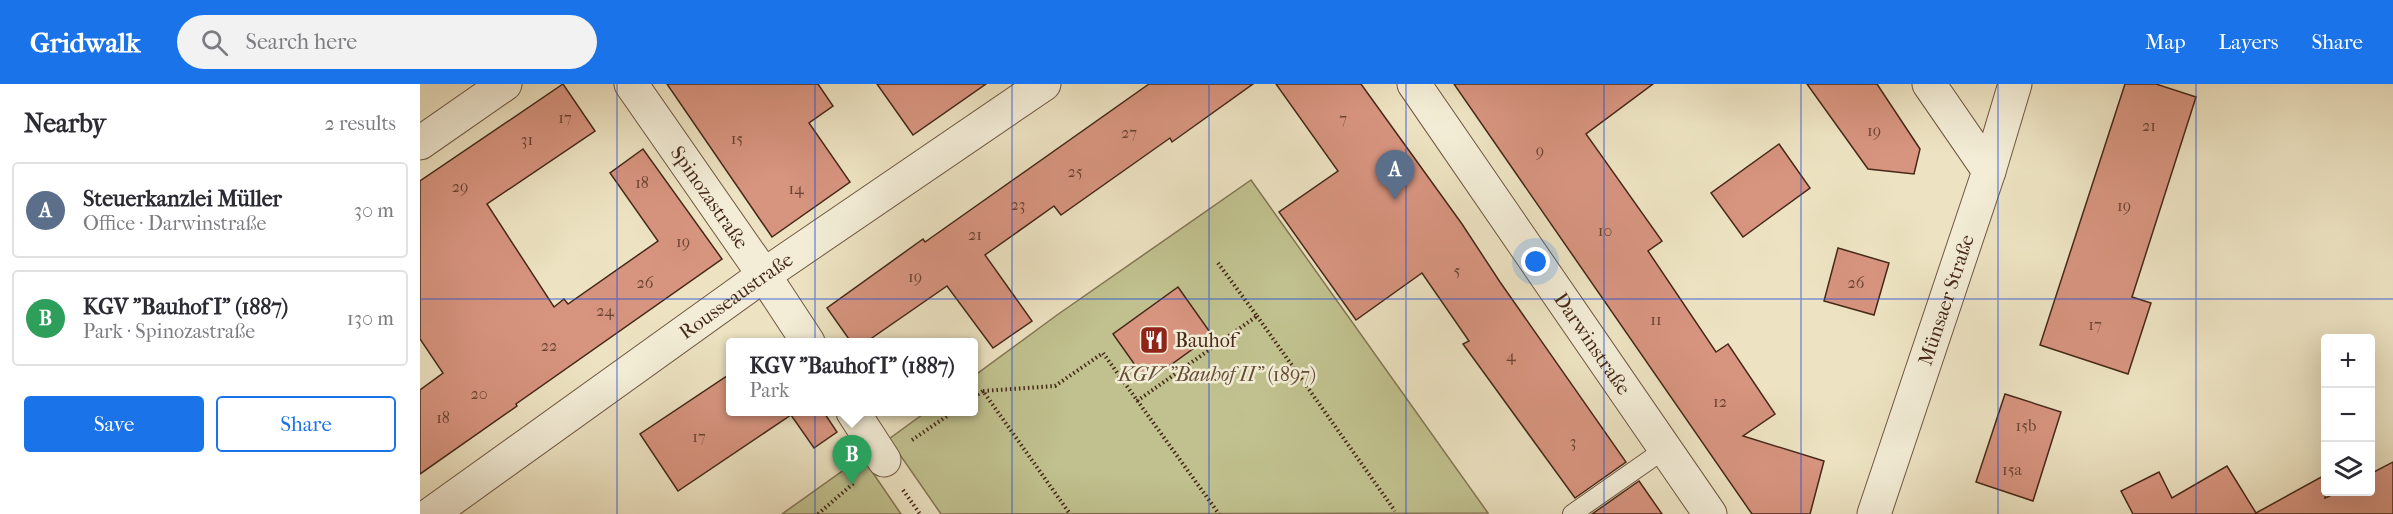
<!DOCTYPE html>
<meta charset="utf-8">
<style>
:root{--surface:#fff;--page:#f2f2f3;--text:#2b2b33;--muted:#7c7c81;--line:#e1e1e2;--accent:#1a73e8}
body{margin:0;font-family:"IM FELL French Canon",serif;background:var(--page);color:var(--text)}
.controls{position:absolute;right:18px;bottom:18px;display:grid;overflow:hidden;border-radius:6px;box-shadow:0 6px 24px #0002}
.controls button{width:54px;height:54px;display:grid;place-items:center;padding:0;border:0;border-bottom:2px solid var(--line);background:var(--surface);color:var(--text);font:30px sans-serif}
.you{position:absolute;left:1116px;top:178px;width:21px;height:21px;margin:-15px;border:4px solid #fff;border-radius:50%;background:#1a73e8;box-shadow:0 0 0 9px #1a73e833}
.badge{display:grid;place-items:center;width:39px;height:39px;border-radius:50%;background:var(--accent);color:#fff;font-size:20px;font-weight:700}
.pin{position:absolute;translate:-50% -50px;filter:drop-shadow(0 2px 3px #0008)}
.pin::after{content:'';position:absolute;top:32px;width:21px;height:18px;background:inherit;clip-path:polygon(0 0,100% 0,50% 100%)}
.popup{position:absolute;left:306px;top:254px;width:252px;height:78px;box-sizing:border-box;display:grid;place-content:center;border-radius:6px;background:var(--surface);filter:drop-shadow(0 2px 4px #0005);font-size:20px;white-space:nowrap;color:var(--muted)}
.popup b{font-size:22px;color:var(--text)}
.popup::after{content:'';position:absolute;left:50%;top:100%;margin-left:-12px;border:12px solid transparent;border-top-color:var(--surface)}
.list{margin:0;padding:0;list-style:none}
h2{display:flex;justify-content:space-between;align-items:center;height:78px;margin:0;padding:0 24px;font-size:26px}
h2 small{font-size:20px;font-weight:400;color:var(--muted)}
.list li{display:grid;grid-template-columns:39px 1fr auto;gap:18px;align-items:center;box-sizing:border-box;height:96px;margin:0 12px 12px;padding:0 12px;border:2px solid var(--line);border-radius:6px}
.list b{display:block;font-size:22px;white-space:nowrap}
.list p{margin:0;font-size:20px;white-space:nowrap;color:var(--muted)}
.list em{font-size:20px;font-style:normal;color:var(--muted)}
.actions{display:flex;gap:12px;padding:18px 24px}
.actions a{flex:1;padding:14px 0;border:2px solid var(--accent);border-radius:6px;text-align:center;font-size:21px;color:var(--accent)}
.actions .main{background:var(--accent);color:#fff}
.icon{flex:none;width:33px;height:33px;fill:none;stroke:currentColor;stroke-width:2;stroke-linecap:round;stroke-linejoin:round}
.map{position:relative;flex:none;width:1973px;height:430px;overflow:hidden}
header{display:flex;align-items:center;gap:36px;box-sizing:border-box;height:84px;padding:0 30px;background:var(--accent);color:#fff}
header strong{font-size:28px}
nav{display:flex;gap:33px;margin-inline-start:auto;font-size:21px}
.search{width:420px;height:54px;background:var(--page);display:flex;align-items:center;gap:15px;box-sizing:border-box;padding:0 21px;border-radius:33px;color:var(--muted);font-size:22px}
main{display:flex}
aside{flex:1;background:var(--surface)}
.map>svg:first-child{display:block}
</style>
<header>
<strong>Gridwalk</strong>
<div class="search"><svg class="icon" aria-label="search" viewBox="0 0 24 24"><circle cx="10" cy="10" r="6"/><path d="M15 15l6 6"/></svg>Search here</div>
<nav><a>Map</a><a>Layers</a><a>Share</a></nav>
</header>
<main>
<aside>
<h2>Nearby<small>2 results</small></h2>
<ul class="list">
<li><span class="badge" style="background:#5c6f8a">A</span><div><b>Steuerkanzlei Müller</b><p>Office · Darwinstraße</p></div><em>30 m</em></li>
<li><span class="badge" style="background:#2e9e5b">B</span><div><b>KGV &quot;Bauhof I&quot; (1887)</b><p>Park · Spinozastraße</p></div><em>130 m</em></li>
</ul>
<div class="actions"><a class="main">Save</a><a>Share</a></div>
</aside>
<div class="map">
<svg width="1973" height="430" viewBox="0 0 1973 430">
<rect width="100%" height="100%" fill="#ede3c2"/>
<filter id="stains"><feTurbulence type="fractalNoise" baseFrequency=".00333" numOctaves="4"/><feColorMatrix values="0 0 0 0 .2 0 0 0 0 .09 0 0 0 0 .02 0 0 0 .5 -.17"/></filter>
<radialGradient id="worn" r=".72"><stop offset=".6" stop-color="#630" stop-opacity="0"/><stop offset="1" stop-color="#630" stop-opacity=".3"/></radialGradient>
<g fill="#c0c18e" stroke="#837453" stroke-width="1.5">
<polygon points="831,96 1068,429 521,430 469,355 506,328 554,328 554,292 637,231"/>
<polygon points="442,373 481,430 362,430"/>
</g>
<g fill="#d7947f" stroke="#462818" stroke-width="1.5">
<polygon points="143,0 175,47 67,120 134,223 144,215 148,220 238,157 190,89 223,65 302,175 96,320 97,322 0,390 0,306 23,289 0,255 0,97"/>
<polygon points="247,0 398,0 413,22 389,39 430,98 352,153"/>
<polygon points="457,0 566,0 493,51"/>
<polygon points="729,0 833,0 752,58 750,54 641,131 634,122 565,171 612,237 573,264 527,202 446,258 431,258 407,224 503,155 505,158"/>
<polygon points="856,0 941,0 1042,140 1080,198 1206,378 1155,414 1043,260 1049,257 1002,189 936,236 859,128 918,87"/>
<polygon points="1034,0 1233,0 1166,50 1242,157 1228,167 1296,268 1308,260 1355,330 1323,352 1404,377 1390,430 1332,430"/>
<polygon points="1387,0 1457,0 1500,65 1494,90 1448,85"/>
<polygon points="1705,0 1736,0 1776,13 1712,213 1731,219 1708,290 1620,261"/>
<polygon points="1359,60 1390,104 1323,153 1291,109"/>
<polygon points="1418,164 1469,179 1454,231 1404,217"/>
<polygon points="758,203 792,251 727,298 693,250"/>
<polygon points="310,290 310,327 403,327 417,348 394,364 371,331 258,407 220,350"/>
<polygon points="1585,310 1641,328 1613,417 1556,398"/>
<polygon points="1973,378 1973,430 1713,430 1701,407 1739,388 1752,414 1807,382 1836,429 1905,391 1905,414 1918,408 1950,408 1950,390"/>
<polygon points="1219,397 1242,430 1172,430"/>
</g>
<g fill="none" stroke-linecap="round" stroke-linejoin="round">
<g stroke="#705742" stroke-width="20">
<polyline id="service" points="1152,430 1245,365"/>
</g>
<g stroke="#705742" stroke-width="35">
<g id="minor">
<path id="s1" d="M211,0L344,191L388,258"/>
<path id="s2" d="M994,0L1290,430"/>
<polyline points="1509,0 1569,87"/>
<polyline points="0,59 85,0"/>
<polyline points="433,328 464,376"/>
<path id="s3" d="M11,430L344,191L624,0"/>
</g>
</g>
<g stroke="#705742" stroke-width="35">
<g id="tertiary">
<path id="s4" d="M1454,430L1569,87L1595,0"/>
</g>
</g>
<g stroke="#462818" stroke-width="4" stroke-dasharray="1.5 3" stroke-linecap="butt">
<polyline points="837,232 975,427"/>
<polyline points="563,307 635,302 683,269 799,430"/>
<polyline points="554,313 563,307 650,430"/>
<polyline points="717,317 837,232 798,179"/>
<polyline points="492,356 533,328"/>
<polyline points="483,406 500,430"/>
<polyline points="398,430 435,398"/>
</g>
<use href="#service" stroke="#f3edd7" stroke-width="18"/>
<use href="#minor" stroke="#f3edd7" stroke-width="33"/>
<use href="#tertiary" stroke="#f3edd7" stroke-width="33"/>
</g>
<path fill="none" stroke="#1d4ed8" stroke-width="1.5" stroke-opacity="0.55" d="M197,0V430M395,0V430M592,0V430M789,0V430M986,0V430M1184,0V430M1381,0V430M1578,0V430M1776,0V430M0,215H1973"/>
<defs>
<g id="restaurant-square" transform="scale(1.5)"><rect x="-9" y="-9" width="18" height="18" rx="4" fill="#8f2418" stroke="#f3edd7"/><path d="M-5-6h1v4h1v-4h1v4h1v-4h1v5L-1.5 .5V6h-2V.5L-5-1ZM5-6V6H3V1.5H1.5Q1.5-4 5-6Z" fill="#fff"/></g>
</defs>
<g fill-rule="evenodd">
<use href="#restaurant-square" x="734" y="256"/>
</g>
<g text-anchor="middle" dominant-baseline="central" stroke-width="5" stroke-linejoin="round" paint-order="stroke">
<g font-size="16" fill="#6a4332">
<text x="145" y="33">17</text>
<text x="923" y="34">7</text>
<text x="1729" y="41">21</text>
<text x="1454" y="46">19</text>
<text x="709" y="48">27</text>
<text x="317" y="54">15</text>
<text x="107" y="55">31</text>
<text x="1120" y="66">9</text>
<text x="655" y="87">25</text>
<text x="222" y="98">18</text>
<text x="40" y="102">29</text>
<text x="376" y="104">14</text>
<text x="598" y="120">23</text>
<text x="1704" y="121">19</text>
<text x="1185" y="146">10</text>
<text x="555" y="150">21</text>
<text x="263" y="157">19</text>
<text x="1037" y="186">5</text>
<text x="495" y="192">19</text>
<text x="225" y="198">26</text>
<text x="1436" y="198">26</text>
<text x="185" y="226">24</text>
<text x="1236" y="235">11</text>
<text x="1675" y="240">17</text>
<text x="129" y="261">22</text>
<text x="1091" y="271">4</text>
<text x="59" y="309">20</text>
<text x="1300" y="317">12</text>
<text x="23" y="333">18</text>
<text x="1606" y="341">15b</text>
<text x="279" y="352">17</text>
<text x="1153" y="357">3</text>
<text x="1592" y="385">15a</text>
</g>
<g font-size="20" fill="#462818" stroke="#f3edd7">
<text stroke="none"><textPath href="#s1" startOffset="138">Spinozastraße</textPath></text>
<text stroke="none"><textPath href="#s3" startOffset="375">Rousseaustraße</textPath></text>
<text stroke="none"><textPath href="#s4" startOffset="226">Münsaer Straße</textPath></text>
<text stroke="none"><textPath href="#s2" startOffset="315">Darwinstraße</textPath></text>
</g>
<g font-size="20" fill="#462818" stroke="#f3edd7" text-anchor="start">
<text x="755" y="256">Bauhof</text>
</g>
<g font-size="20" font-style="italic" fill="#644e36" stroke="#f3edd7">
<text x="797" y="290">KGV "Bauhof II" (1897)</text>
</g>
</g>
<rect width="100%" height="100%" filter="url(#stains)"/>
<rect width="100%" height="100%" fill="url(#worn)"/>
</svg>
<div class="controls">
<button>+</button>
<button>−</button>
<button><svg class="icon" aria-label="layers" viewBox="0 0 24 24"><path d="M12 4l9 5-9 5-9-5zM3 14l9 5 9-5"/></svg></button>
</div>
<div class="you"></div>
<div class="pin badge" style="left:975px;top:116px;background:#5c6f8a">A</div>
<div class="pin badge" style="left:432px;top:401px;background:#2e9e5b">B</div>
<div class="popup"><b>KGV &quot;Bauhof I&quot; (1887)</b>Park</div>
</div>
</main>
